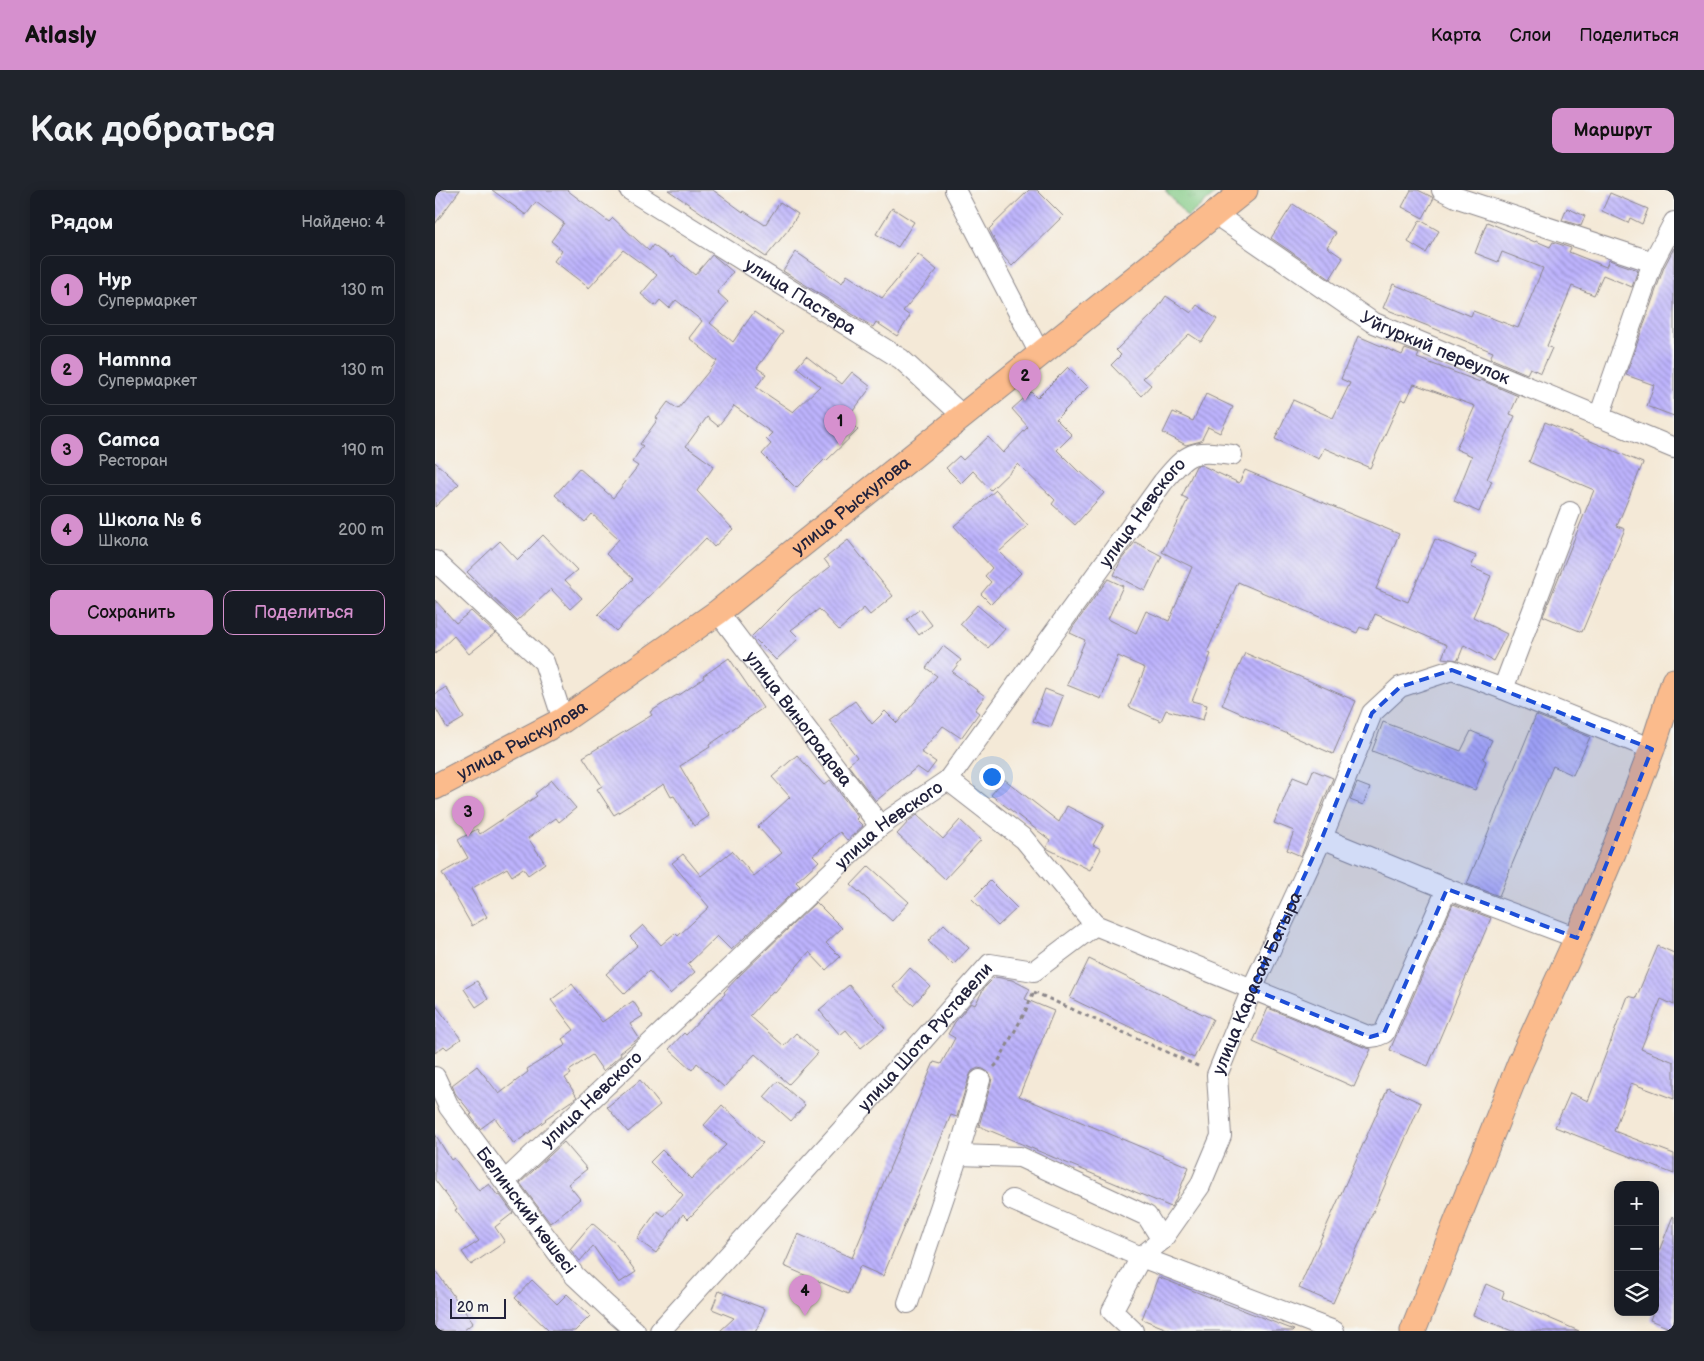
<!DOCTYPE html>
<html lang="ru">
<meta charset="utf-8">
<style>
:root{--surface:#171b24;--page:#20242c;--text:#f1f3f6;--muted:#9ea1a6;--line:#363941;--accent:#d690ce}
body{margin:0;font-family:"Balsamiq Sans",sans-serif;background:var(--page);color:var(--text)}
.controls{position:absolute;right:15px;bottom:15px;display:grid;overflow:hidden;border-radius:10px;box-shadow:0 2px 12px #0003}
.controls button{width:45px;height:45px;display:grid;place-items:center;padding:0;border:0;border-bottom:1px solid var(--line);background:var(--surface);color:var(--text);font:25px sans-serif}
.scale{position:absolute;left:15px;bottom:12px;width:56px;box-sizing:border-box;padding-left:5px;border:2px solid #22223b;border-top:0;font-size:14px;line-height:18px;white-space:nowrap;color:#22223b;-webkit-text-stroke:4px #f6f6f2;paint-order:stroke}
.you{position:absolute;left:556px;top:586px;width:18px;height:18px;margin:-12px;border:4px solid #fff;border-radius:50%;background:#1a73e8;box-shadow:0 0 0 8px #1a73e833}
.badge{display:grid;place-items:center;width:32px;height:32px;border-radius:50%;background:var(--accent);color:#111;font-size:16px;font-weight:700}
.pin{position:absolute;translate:-50% -41px;filter:drop-shadow(0 1px 2px #0008)}
.pin::after{content:'';position:absolute;top:26px;width:18px;height:15px;background:inherit;clip-path:polygon(0 0,100% 0,50% 100%)}
.list{margin:0;padding:0;list-style:none}
h2{display:flex;justify-content:space-between;align-items:center;height:65px;margin:0;padding:0 20px;font-size:21px}
h2 small{font-size:16px;font-weight:400;color:var(--muted)}
.list li{display:grid;grid-template-columns:32px 1fr auto;gap:15px;align-items:center;box-sizing:border-box;height:70px;margin:0 10px 10px;padding:0 10px;border:1px solid var(--line);border-radius:10px}
.list b{display:block;font-size:19px;white-space:nowrap}
.list p{margin:0;font-size:16px;white-space:nowrap;color:var(--muted)}
.list em{font-size:16px;font-style:normal;color:var(--muted)}
.actions{display:flex;gap:10px;padding:15px 20px}
.actions a{flex:1;padding:11px 0;border:1px solid var(--accent);border-radius:10px;text-align:center;font-size:18px;color:var(--accent)}
.actions .main{background:var(--accent);color:#111}
.icon{flex:none;width:28px;height:28px;fill:none;stroke:currentColor;stroke-width:2;stroke-linecap:round;stroke-linejoin:round}
.map{position:relative;flex:none;width:1239px;height:1141px;overflow:hidden;border-radius:10px}
header{display:flex;align-items:center;gap:30px;box-sizing:border-box;height:70px;padding:0 25px;background:var(--accent);color:#111}
header strong{font-size:24px}
nav{display:flex;gap:28px;margin-inline-start:auto;font-size:18px}
.intro{display:flex;align-items:center;justify-content:space-between;box-sizing:border-box;height:120px;padding:0 30px}
h1{margin:0;font-size:35px}
.button{padding:12px 22px;border-radius:10px;background:var(--accent);color:#111;font-size:18px;font-weight:700}
main{display:flex;gap:30px;padding:0 30px}
aside{flex:1;background:var(--surface);border-radius:10px;box-shadow:0 2px 12px #0003}
.map>svg:first-child{display:block}
</style>
<header>
<strong>Atlasly</strong>
<nav><a>Карта</a><a>Слои</a><a>Поделиться</a></nav>
</header>
<div class="intro"><h1>Как добраться</h1><a class="button">Маршрут</a></div>
<main>
<aside>
<h2>Рядом<small>Найдено: 4</small></h2>
<ul class="list">
<li><span class="badge">1</span><div><b>Hyp</b><p>Супермаркет</p></div><em>130 m</em></li>
<li><span class="badge">2</span><div><b>Hamnna</b><p>Супермаркет</p></div><em>130 m</em></li>
<li><span class="badge">3</span><div><b>Camca</b><p>Ресторан</p></div><em>190 m</em></li>
<li><span class="badge">4</span><div><b>Школа № 6</b><p>Школа</p></div><em>200 m</em></li>
</ul>
<div class="actions"><a class="main">Сохранить</a><a>Поделиться</a></div>
</aside>
<div class="map">
<svg width="1239" height="1141" viewBox="0 0 1239 1141">
<defs>
<pattern id="park-tufts" width="24" height="20" patternUnits="userSpaceOnUse" patternTransform="scale(1.25)"><rect width="24" height="20" fill="#84cb86"/><path d="M3 7l-1-3M5 7V3M7 7l1-3M15 17l-1-3M17 17v-4M19 17l1-3" fill="none" stroke="#72ae75"/></pattern>
<pattern id="building-back-hatch" width="6" height="6" patternUnits="userSpaceOnUse" patternTransform="scale(1.25)"><rect width="6" height="6" fill="#bdb3fd"/><path d="M-1 5l2 2M0 0l6 6M5-1l2 2" fill="none" stroke="#9991ce"/></pattern>
</defs>
<rect width="100%" height="100%" fill="#f6f6f2"/>
<filter id="ink" filterUnits="userSpaceOnUse"><feTurbulence type="fractalNoise" baseFrequency=".02" numOctaves="2"/><feDisplacementMap in="SourceGraphic" scale="10" xChannelSelector="R" yChannelSelector="G"/><feConvolveMatrix kernelMatrix="1 2 1 2 8 2 1 2 1" color-interpolation-filters="sRGB"/></filter>
<filter id="wash" filterUnits="userSpaceOnUse"><feTurbulence type="fractalNoise" baseFrequency=".0096" numOctaves="4" result="noise"/><feDisplacementMap in="SourceGraphic" scale="20" xChannelSelector="R" yChannelSelector="G"/><feGaussianBlur stdDeviation="1.12" result="paint"/><feColorMatrix in="noise" values="0 0 0 0 0 0 0 0 0 0 0 0 0 0 0 0 0 1.4 0 .05"/><feComposite in="paint" operator="in"/></filter>
<g filter="url(#wash)">
<rect width="100%" height="100%" fill="#f4e9d7"/>
<polygon fill="url(#park-tufts)" stroke="#537660" points="730,0 785,0 752,27"/>
<g id="blocks">
<g fill="url(#building-back-hatch)">
<polygon points="0,0 25,0 0,34"/>
<polygon points="57,0 132,0 174,32 178,28 214,61 218,55 236,68 237,66 260,85 277,65 279,66 298,82 282,102 293,112 275,133 298,152 319,122 348,142 322,178 331,184 321,197 358,222 385,196 362,177 371,166 407,194 417,182 436,197 412,229 423,240 391,271 390,269 361,298 327,264 336,254 331,249 337,243 299,216 283,236 272,227 251,256 279,276 262,301 298,339 279,357 271,348 181,441 163,424 198,389 171,364 184,349 157,324 150,332 120,305 144,278 178,308 203,276 197,272 208,256 205,254 223,229 221,228 233,212 243,219 282,171 254,148 267,131 241,110 234,118 225,110 220,116 206,104 222,85 188,60 154,98 119,71 127,60 116,51 129,33 101,12 91,25"/>
<polygon points="233,0 278,0 308,22 309,21 330,35 345,12 363,24 353,40 331,67"/>
<polygon points="594,0 602,0 628,26 577,76 568,66 554,39"/>
<polygon points="976,0 983,0 999,8 988,28 967,17"/>
<polygon points="1175,3 1213,19 1207,34 1195,28 1193,33 1167,21"/>
<polygon points="858,14 901,43 892,57 908,68 895,89 836,48"/>
<polygon points="457,18 479,32 463,57 441,44"/>
<polygon points="1132,18 1150,26 1146,36 1127,30"/>
<polygon points="985,30 1004,41 991,63 973,52"/>
<polygon points="1052,32 1100,52 1101,51 1115,57 1118,52 1136,58 1134,62 1171,77 1174,70 1203,80 1197,97 1168,85 1159,105 1137,96 1112,156 1117,158 1106,183 1095,178 1092,184 1055,168 1058,162 948,118 958,94 1036,126 1038,121 1083,138 1108,78 1067,62 1063,72 1040,63"/>
<polygon points="1239,58 1239,226 1212,216 1219,195 1191,185 1229,77"/>
<polygon points="361,62 407,93 412,85 447,108 483,64 502,80 468,121 475,126 462,146 441,132 438,137 348,81"/>
<polygon points="731,106 756,123 762,115 782,129 766,152 754,144 708,188 716,195 706,206 676,175 686,165 681,160 719,123"/>
<polygon points="923,146 967,165 970,159 984,164 982,168 1045,192 1046,190 1083,206 1075,224 1080,226 1052,289 1057,291 1044,322 1019,311 1037,266 1021,259 1040,216 979,194 971,211 966,209 935,278 889,258 884,269 840,249 858,210 898,228 915,193 906,189"/>
<polygon points="633,177 653,197 621,229 637,245 622,260 645,283 646,282 669,303 640,335 617,314 620,310 583,274 556,300 538,281 526,293 511,278 524,266 528,270 553,247 568,263 593,237 577,219 596,202 602,208"/>
<polygon points="771,204 798,217 785,243 773,237 766,251 751,255 728,243 738,222 758,231"/>
<polygon points="1110,232 1208,273 1182,336 1190,339 1147,442 1108,426 1159,300 1094,272"/>
<polygon points="0,272 24,294 0,317"/>
<polygon points="766,275 804,293 810,280 964,344 941,399 973,412 1000,349 1041,366 1036,377 1056,386 1038,427 1072,444 1058,471 1029,455 1023,470 1007,468 1012,455 940,424 933,440 925,437 922,443 803,392 772,462 776,464 757,511 772,515 768,530 731,520 726,531 694,517 710,478 683,466 666,509 632,495 650,450 635,443 638,437 673,389 688,396 673,429 701,443 711,421 734,431 757,377 727,362 753,309 747,306 761,276"/>
<polygon points="561,300 593,336 564,362 586,383 556,414 546,404 556,392 550,386 557,378 519,336"/>
<polygon points="108,345 142,380 130,390 147,408 135,419 116,399 82,431 32,382 65,351 83,370"/>
<polygon points="413,350 458,406 435,425 429,418 404,440 384,419 356,440 364,448 341,470 317,446 357,406 395,377 389,369"/>
<polygon points="700,352 727,366 710,401 679,385 686,370"/>
<polygon points="0,410 21,433 36,421 60,443 34,464 19,446 0,464"/>
<polygon points="542,415 570,439 553,458 525,434"/>
<polygon points="485,419 497,435 484,445 472,429"/>
<polygon points="508,456 526,470 517,482 550,506 540,520 544,523 526,548 508,536 486,562 501,572 492,584 482,577 441,611 413,575 422,567 394,530 420,511 437,534 450,521 462,533 502,486 491,478"/>
<polygon points="810,463 921,511 898,564 787,515"/>
<polygon points="294,468 328,518 274,555 275,557 245,576 274,626 259,636 239,606 236,607 229,594 179,625 162,599 167,596 148,567 217,525 215,522 242,505 243,506 269,488 268,486"/>
<polygon points="11,497 29,528 12,538 0,517 0,504"/>
<polygon points="610,499 628,506 616,537 598,531"/>
<polygon points="1101,525 1155,547 1138,585 1118,576 1064,706 1032,694"/>
<polygon points="948,532 1026,561 1036,541 1057,550 1048,569 1051,571 1040,600 937,561"/>
<polygon points="362,565 389,595 395,590 423,627 421,629 428,636 412,650 405,642 378,665 384,671 361,692 365,696 296,760 282,746 253,774 260,782 235,804 214,781 190,804 171,784 203,755 195,747 208,735 226,755 240,743 243,746 274,717 237,673 248,664 266,686 297,661 319,686 347,663 323,637 355,607 337,587"/>
<polygon points="878,580 898,588 866,666 852,660 859,641 839,633 858,587 873,593"/>
<polygon points="569,589 624,632 632,616 669,635 658,655 666,659 655,680 611,658 615,650 556,605"/>
<polygon points="117,590 141,618 124,632 121,628 93,648 110,673 93,685 88,678 77,686 72,678 36,699 52,727 37,736 7,683 33,668 23,650 42,639 45,644 102,606 100,604"/>
<polygon points="922,593 935,598 928,615 915,610"/>
<polygon points="482,625 508,649 525,630 546,650 510,689 462,644 475,630"/>
<polygon points="434,676 474,712 457,731 416,695"/>
<polygon points="555,691 582,718 563,736 537,709"/>
<polygon points="381,712 407,738 391,753 405,767 391,780 374,762 340,802 338,801 315,826 349,856 361,843 383,863 354,894 320,864 289,897 262,873 257,880 234,859 249,843 251,845 290,804 289,802 304,786"/>
<polygon points="1018,714 1056,728 993,876 955,860"/>
<polygon points="509,734 534,758 518,775 493,751"/>
<polygon points="1223,756 1239,763 1239,815 1226,809 1206,859 1239,872 1239,909 1196,893 1179,941 1239,964 1239,984 1120,937 1135,903 1153,911 1193,806 1201,808"/>
<polygon points="654,769 778,829 759,868 635,808"/>
<polygon points="475,778 495,796 478,815 458,797"/>
<polygon points="560,787 577,790 595,799 590,809 619,821 584,906 754,977 740,1011 736,1017 544,936 556,893 557,888 553,882 548,879 543,878 537,881 534,887 522,927 516,925 448,1086 425,1076 413,1104 349,1076 363,1044 417,1068 499,872 506,874 520,848 513,844 520,832 536,813 540,815 549,798"/>
<polygon points="42,791 53,809 41,817 29,799"/>
<polygon points="137,794 167,832 198,811 208,826 195,834 204,848 185,863 186,865 168,881 157,865 134,881 136,884 130,888 142,907 110,929 111,930 79,954 60,928 45,939 35,925 37,924 20,903 17,895 42,876 64,904 93,882 92,879 131,855 127,849 139,840 116,810"/>
<polygon points="414,795 450,838 426,858 411,840 405,845 384,820"/>
<polygon points="0,814 26,849 12,859 9,856 0,863"/>
<polygon points="833,818 931,858 936,859 919,897 818,852"/>
<polygon points="205,890 225,915 193,942 172,917"/>
<polygon points="343,891 370,915 356,931 329,907"/>
<polygon points="953,898 986,913 898,1113 864,1098"/>
<polygon points="287,915 328,953 253,1029 248,1024 221,1063 202,1049 222,1021 229,1026 248,1005 215,972 227,960 256,989 291,955 269,935"/>
<polygon points="0,944 16,970 19,968 44,1001 54,994 63,1006 65,1005 78,1023 60,1037 70,1052 36,1075 27,1062 44,1051 20,1020 22,1019 0,990"/>
<polygon points="129,952 152,979 133,994 145,1009 115,1033 85,993"/>
<polygon points="1238,1026 1239,1027 1239,1140 1215,1130 1218,1122 1220,1122 1220,1071"/>
<polygon points="157,1033 180,1053 201,1082 184,1093 158,1056 145,1071 135,1059"/>
<polygon points="0,1080 38,1133 28,1141 0,1141"/>
<polygon points="723,1087 859,1140 858,1141 737,1141 707,1129"/>
<polygon points="97,1090 122,1114 132,1104 155,1126 140,1141 114,1141 80,1108"/>
<polygon points="1051,1094 1069,1102 1067,1108 1144,1141 1077,1141 1038,1125"/>
<polygon points="284,1101 330,1119 321,1141 285,1141 299,1128 277,1119"/>
</g>
</g>
</g>
<g filter="url(#ink)">
<use href="#blocks" fill-opacity="0" stroke="#8b8689" stroke-width="1"/>
<g fill="none" stroke-linecap="round" stroke-linejoin="round">
<g stroke="#8b8689" stroke-width="22">
<g id="minor">
<path id="s1" d="M195,0L466,169L528,226"/>
<polyline points="520,0 605,164"/>
<polyline points="1007,0 1023,8 1218,72"/>
<path id="s2" d="M780,24L937,132L1239,258"/>
<polyline points="1164,227 1218,72 1239,32"/>
<polyline points="0,371 109,472 128,530"/>
<path id="s3" d="M283,422L445,636"/>
<polyline points="1068,499 1135,322"/>
<polyline points="887,648 1012,699 1142,748"/>
<polyline points="660,735 935,847 942,846 949,843 1012,699"/>
<path id="s4" d="M0,887L14,917L140,1086L172,1116L200,1141"/>
<polyline points="523,965 585,967 712,1026 727,1050"/>
<path id="s5" d="M70,991L445,636L513,590L728,292C754,261 757,260 797,265"/>
<polyline points="577,1010 706,1067 899,1141"/>
<polyline points="473,1113 523,965 545,890"/>
<path id="s6" d="M225,1141L473,867L555,774L599,781L660,735L589,649L513,590"/>
<path id="s7" d="M698,1141L677,1121L706,1067L727,1050L765,996L786,946L782,885L817,799L887,648L937,523L965,497L1017,480L1068,499L1217,559"/>
</g>
</g>
<g stroke="#8b8689" stroke-width="27">
<g id="major">
<path id="s8" d="M0,597L128,530L283,422L810,0"/>
<polyline points="978,1141 1085,873 1142,748 1178,663 1217,559 1239,491"/>
</g>
</g>
<g stroke="#8b8689" stroke-width="3" stroke-dasharray="4 4" stroke-linecap="butt">
<polyline points="599,802 765,877"/>
<polyline points="559,877 562,874 590,822 599,801"/>
</g>
<use href="#minor" stroke="#fff" stroke-width="20"/>
<use href="#major" stroke="#fbbb8c" stroke-width="25"/>
</g>
</g>
<path fill="#1d4ed8" fill-opacity="0.2" stroke="#1d4ed8" stroke-width="4" stroke-dasharray="10 6" stroke-linejoin="round" d="M1017,480L1217,559L1142,748L1012,699L949,843L935,847L817,799L887,648L937,523L965,497Z"/>
<g text-anchor="middle" dominant-baseline="central" stroke-width="5" stroke-linejoin="round" paint-order="stroke">
<g font-size="18" fill="#22223b" stroke="#f6f6f2">
<text stroke="none"><textPath href="#s1" startOffset="201">улица Пастера</textPath></text>
<text stroke="none"><textPath href="#s2" startOffset="259">Уйгуркий переулок</textPath></text>
<text stroke="none"><textPath href="#s8" startOffset="504">улица Рыскулова</textPath></text>
<text stroke="none"><textPath href="#s5" startOffset="929">улица Невского</textPath></text>
<text stroke="none"><textPath href="#s3" startOffset="134">улица Виноградова</textPath></text>
<text stroke="none"><textPath href="#s8" startOffset="99">улица Рыскулова</textPath></text>
<text stroke="none"><textPath href="#s5" startOffset="524">улица Невского</textPath></text>
<text stroke="none"><textPath href="#s7" startOffset="399">улица Карасай Батыра</textPath></text>
<text stroke="none"><textPath href="#s6" startOffset="396">улица Шота Руставели</textPath></text>
<text stroke="none"><textPath href="#s5" startOffset="119">улица Невского</textPath></text>
<text stroke="none"><textPath href="#s4" startOffset="162">Белинский көшесi</textPath></text>
</g>
</g>
</svg>
<div class="controls">
<button>+</button>
<button>−</button>
<button><svg class="icon" aria-label="layers" viewBox="0 0 24 24"><path d="M12 4l9 5-9 5-9-5zM3 14l9 5 9-5"/></svg></button>
</div>
<div class="scale">20 m</div>
<div class="you"></div>
<div class="pin badge" style="left:405px;top:256px">1</div>
<div class="pin badge" style="left:590px;top:211px">2</div>
<div class="pin badge" style="left:33px;top:647px">3</div>
<div class="pin badge" style="left:370px;top:1126px">4</div>
</div>
</main>
